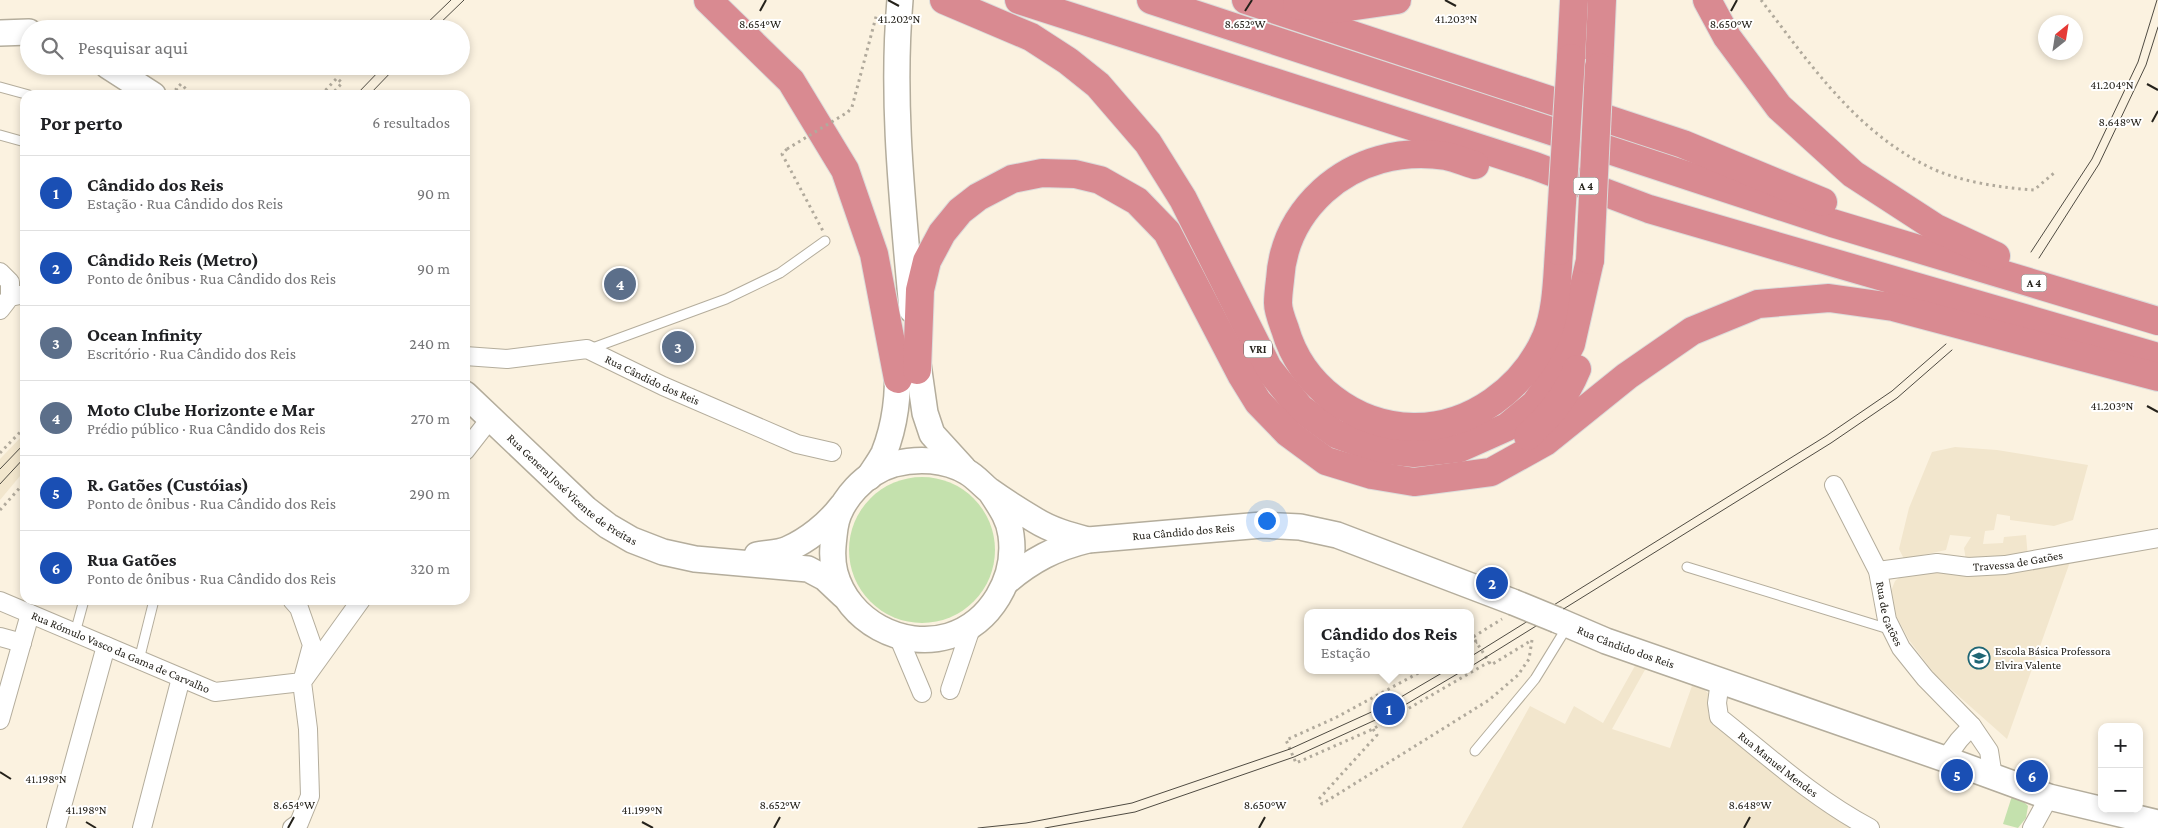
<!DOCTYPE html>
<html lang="pt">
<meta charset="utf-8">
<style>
:root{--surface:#fff;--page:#f2f2f2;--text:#202124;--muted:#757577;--line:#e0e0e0;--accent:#2563eb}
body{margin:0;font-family:"Crimson Pro",serif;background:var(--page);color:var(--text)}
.controls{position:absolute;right:15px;bottom:15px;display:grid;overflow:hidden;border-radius:10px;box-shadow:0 2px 8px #0003}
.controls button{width:45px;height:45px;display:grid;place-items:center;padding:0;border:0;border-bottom:1px solid var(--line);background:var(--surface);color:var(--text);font:25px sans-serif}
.compass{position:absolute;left:2038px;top:15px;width:45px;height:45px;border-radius:50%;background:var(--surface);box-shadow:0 2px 8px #0003;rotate:30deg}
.you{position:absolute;left:1266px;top:520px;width:18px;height:18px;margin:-12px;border:4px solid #fff;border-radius:50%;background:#1a73e8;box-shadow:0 0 0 8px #1a73e833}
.badge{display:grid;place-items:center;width:32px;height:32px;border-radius:50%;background:var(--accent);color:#fff;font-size:16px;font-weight:700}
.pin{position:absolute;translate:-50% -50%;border:2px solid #fff;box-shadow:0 1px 5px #0006}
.popup{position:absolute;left:1304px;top:609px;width:170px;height:65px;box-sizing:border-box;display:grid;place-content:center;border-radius:10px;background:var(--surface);filter:drop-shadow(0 1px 4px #0005);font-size:16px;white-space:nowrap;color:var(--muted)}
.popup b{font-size:19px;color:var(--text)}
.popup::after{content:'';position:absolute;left:50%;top:100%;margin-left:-10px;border:10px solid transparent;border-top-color:var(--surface)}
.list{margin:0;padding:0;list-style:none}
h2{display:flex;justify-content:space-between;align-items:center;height:65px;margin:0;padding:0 20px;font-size:21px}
h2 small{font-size:16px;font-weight:400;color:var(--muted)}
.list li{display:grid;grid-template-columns:32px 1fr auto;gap:15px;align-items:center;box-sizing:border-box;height:75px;padding:0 20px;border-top:1px solid var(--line)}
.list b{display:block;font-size:19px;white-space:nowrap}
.list p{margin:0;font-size:16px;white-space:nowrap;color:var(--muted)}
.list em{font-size:16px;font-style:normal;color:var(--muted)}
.icon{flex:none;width:28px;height:28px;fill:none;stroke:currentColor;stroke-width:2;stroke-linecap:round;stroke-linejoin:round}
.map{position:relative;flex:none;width:2158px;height:828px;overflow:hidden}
.search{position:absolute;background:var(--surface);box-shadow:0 2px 8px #0003;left:20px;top:20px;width:450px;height:55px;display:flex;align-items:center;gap:12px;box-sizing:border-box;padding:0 18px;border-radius:28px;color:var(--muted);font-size:19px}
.panel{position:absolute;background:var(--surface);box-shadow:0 2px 8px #0003;left:20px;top:90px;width:450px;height:515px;border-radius:15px}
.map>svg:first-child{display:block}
</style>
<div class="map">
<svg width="2158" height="828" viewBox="0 0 2158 828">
<rect width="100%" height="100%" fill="#fbf2e0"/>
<g fill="#f2e6cd">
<polygon points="25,433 25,470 0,500 0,459"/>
<polygon points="1955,447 1997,450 2088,465 2073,520 2054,526 2010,520 2010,516 1997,514 1994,530 1985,531 1983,544 2003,543 2004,537 2026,535 2028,558 1967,567 1964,548 1971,537 1950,535 1946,550 1904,559 1899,549 1909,508 1932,452"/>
<polygon points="2070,562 2007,739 1936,676 1909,640 1893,610 1891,591 1895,581 1904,574"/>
<polygon points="1636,664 1646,668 1612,729 1670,748 1693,683 1699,685 1710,695 1708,714 1733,736 1857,828 1462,828 1530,706 1565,724 1574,706 1603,723"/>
</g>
<g fill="#c4e1ad">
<circle cx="922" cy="550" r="73"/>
<polygon points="2012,796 2025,803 2028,806 2026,818 2018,828 2003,824"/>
</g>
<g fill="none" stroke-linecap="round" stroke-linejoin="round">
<g stroke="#b4ad9c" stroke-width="11">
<g id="service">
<polyline points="0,87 29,95"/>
<polyline points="0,135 25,142"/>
<polyline points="590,349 726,299 780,273 825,241"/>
<polyline points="1687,567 1892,630"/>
<polyline points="75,633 84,600"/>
<polyline points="139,660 154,600"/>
<polyline points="1475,751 1535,679 1567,627"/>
</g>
</g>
<g stroke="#b4ad9c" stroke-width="20">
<g id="minor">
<polyline points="0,272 10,282 10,297"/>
<polyline points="0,310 10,297 25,294"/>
<path id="s1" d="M465,356L507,359L587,349L663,386L797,444L832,452"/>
<polyline points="465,451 490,419"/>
<path id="s2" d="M1834,485L1878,571L1887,620L1901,648L1925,678L1972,726L1989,751L1993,777"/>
<path id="s3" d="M1878,571L1937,563L1968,567L2005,565L2158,538"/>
<path id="s4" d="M0,601L215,692L302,682L312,645L299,608L292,600"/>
<polyline points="898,636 922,693"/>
<polyline points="0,637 22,643"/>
<path id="s5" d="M1720,681L1717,703L1719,717C1768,756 1815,799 1870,828"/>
<polyline points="950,690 972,625"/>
<polyline points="0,720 30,614"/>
<polyline points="1945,759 1959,740 1972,726"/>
<polyline points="56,828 106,646"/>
<polyline points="142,828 181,678"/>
<polyline points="292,828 299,823 310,796 308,729 302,682 361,600"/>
<polyline points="2032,828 2049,797"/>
</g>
</g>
<g stroke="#b4ad9c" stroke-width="28">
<g id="secondary">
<path d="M900,0C891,103 903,207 912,310"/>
<polyline points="0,33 29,32"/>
<polyline points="108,66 153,95"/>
<polyline points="916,350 925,413 932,434 963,468"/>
<path id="s6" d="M465,394L586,509L608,526L632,540L663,552L695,559L808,569L825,578L843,595"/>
<path d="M869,477C874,469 880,461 884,453C896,423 899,391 897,359"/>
<path d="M990,491C999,505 1009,518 1011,535C1017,578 991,623 949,636C902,650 848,621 835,573C831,558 833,543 835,528C839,500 866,472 894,464C918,458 945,459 967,472C976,477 982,485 990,491C1004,501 1020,511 1035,520C1051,530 1069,535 1088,540"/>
<path d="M757,555C767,553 780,553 788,549C808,540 828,524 841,507"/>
<path id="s7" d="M1006,582C1032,560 1055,548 1088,540L1262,525L1300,527L1337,535L1513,602"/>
<path id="s8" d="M1557,620L1606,641L1945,759L2049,797L2158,823"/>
</g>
</g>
<g stroke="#dcdcdb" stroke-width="30">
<g id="motorway">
<polyline points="708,0 791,81 845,170 874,254 898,379"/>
<polyline points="944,0 1031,37 1068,61 1098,85 1148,143 1183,199 1268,368 1300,408 1336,434 1377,449 1414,453 1460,448 1507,427 1535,404 1553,379 1571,344 1590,260"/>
<polyline points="1019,0 1535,166 1649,209 2158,357"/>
<polyline points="1151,0 1832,223 2158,321"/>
<polyline points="1246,0 1683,144 1823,202"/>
<polyline points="1707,0 1727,37 1779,107 1853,174 1936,228 1996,256"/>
<polyline points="1297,5 1335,9 1397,0"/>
<polyline points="1571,58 1574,0"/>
<polyline points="1599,67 1602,0"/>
<path d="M1475,165C1465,162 1456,158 1446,156C1401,149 1356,161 1323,191C1297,215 1282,245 1280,280C1279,288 1278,296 1278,303C1278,311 1282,321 1285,329C1301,385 1354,426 1413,427C1471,428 1524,388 1546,337C1557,311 1557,278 1559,251"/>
<polyline points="917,370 920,290 927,261 942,233 960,211 978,197 1012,179 1042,173 1075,174 1100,180 1137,201 1167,232 1242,376 1258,402 1288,433 1326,461 1372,475 1414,482 1491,472 1545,442 1627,376 1692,331 1758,304 1829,298 1893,307 2158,377"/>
<path d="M1528,436C1551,414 1565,398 1577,369"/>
</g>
</g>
<g stroke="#b1aa9c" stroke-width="3" stroke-dasharray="2.5 4" stroke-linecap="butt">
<path d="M1761,0C1808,61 1855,131 1927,166C1955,181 2002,188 2034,190L2054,173"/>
<polyline points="182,95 176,89 181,84 192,95"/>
<polyline points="321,95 337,78 342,83 331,95"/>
<polyline points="848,112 852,107 877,13"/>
<polyline points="787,149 782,154 823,231"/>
<polyline points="0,453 25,427"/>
<polyline points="0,510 25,482"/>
<polyline points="1470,646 1477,642"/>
<polyline points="1424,670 1335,718 1286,740 1296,763 1373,729 1489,662"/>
<polyline points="1373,729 1377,735 1319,799 1322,804 1489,700 1518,675 1529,659 1532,640 1491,665 1473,637 1502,619"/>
</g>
<use href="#service" stroke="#fff" stroke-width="9"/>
<use href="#minor" stroke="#fff" stroke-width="18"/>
<use href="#secondary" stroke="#fff" stroke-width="25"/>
<use href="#motorway" stroke="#d98a91" stroke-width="28"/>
<g stroke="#4f4b42" stroke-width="1">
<polyline points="421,29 451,0"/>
<polyline points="434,29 464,0"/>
<polyline points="356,95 384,66"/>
<polyline points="369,95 397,66"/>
<polyline points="2031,252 2092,159 2138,62 2157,0"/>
<polyline points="2039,258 2099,164 2146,65 2158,27"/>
<polyline points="0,469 25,443"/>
<polyline points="0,484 25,457"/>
<polyline points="1470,657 1826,436 1892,391 1946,344"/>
<polyline points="1470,667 1831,443 1897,398 1952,350"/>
<polyline points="978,828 1026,823 1132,803 1290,749 1389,704 1447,670"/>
<polyline points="1045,828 1135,812 1294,757 1393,712 1464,670"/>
</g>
<g stroke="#b4ad9c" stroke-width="28" stroke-linecap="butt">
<polyline id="secondary-bridge" points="1513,602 1557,620"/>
</g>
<g stroke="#dcdcdb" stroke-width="30" stroke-linecap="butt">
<g id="motorway-bridge">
<polyline points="1559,251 1571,58"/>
<polyline points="1590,260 1599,67"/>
</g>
</g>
<polyline stroke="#b1aa9c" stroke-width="3" stroke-dasharray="2.5 4" stroke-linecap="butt" points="787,149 848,112"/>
<use href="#secondary-bridge" stroke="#fff" stroke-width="25"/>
<use href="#motorway-bridge" stroke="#d98a91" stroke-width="28"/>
</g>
<path fill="none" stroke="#25221b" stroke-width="2" d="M888,0L899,6M1445,0L1456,6M760,11L766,0M1245,11L1252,0M1731,11L1737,0M2147,84L2158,90M2152,122L2158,111M2147,406L2158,412M0,772L11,779M86,822L96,828M642,822L653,828M288,828L294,817M774,828L780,817M1259,828L1265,817M1744,828L1750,817"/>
<defs>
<g id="school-ring" transform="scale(1.125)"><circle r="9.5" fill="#fff" stroke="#1f6675" stroke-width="1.5"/><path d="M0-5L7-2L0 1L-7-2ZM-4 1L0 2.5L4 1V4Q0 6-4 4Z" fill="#1f6675"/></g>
</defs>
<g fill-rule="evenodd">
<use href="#school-ring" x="1979" y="658"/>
</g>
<g text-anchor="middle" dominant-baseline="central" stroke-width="4" stroke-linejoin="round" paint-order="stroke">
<g fill="#fff" stroke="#66645f" stroke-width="1">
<rect x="1573.5" y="177.5" width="25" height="17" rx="4"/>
<rect x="2021.5" y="274.5" width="25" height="17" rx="4"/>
<rect x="1244" y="340.5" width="28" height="17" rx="4"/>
</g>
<g font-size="11" font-weight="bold" fill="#25221b">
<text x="1586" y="186">A 4</text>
<text x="2034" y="283">A 4</text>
<text x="1258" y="349">VRI</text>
</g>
<g font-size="12" fill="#25221b" stroke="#fff">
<text stroke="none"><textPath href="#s1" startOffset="195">Rua Cândido dos Reis</textPath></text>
<text stroke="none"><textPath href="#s6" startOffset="144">Rua General José Vicente de Freitas</textPath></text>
<text stroke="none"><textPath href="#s7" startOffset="189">Rua Cândido dos Reis</textPath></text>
<text stroke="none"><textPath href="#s3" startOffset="141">Travessa de Gatões</textPath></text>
<text stroke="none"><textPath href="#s2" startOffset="141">Rua de Gatões</textPath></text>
<text stroke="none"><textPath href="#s8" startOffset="74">Rua Cândido dos Reis</textPath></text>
<text stroke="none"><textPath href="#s4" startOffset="131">Rua Rómulo Vasco da Gama de Carvalho</textPath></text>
<text stroke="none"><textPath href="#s5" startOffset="112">Rua Manuel Mendes</textPath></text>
</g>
<g font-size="12" fill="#25221b" stroke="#fff" text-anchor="start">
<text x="1995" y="651">Escola Básica Professora<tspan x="1995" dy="14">Elvira Valente</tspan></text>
</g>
</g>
<g font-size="12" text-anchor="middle" fill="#25221b" stroke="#fff" stroke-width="4" stroke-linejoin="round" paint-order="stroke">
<text x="899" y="23">41.202°N</text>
<text x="1456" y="23">41.203°N</text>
<text x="760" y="28">8.654°W</text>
<text x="1245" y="28">8.652°W</text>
<text x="1731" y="28">8.650°W</text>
<text x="2112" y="89">41.204°N</text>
<text x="2120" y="126">8.648°W</text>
<text x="2112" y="410">41.203°N</text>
<text x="46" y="783">41.198°N</text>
<text x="294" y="809">8.654°W</text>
<text x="780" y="809">8.652°W</text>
<text x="1265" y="809">8.650°W</text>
<text x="1750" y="809">8.648°W</text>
<text x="86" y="814">41.198°N</text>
<text x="642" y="814">41.199°N</text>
</g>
</svg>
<div class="controls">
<button>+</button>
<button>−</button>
</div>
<svg class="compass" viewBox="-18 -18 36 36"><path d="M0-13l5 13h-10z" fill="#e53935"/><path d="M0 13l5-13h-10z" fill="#757577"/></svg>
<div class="you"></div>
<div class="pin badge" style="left:1389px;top:709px;background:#1a4fb4">1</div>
<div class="popup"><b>Cândido dos Reis</b>Estação</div>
<div class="pin badge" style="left:1492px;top:583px;background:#1a4fb4">2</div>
<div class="pin badge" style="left:678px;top:347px;background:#5c6f8a">3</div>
<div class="pin badge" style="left:620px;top:284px;background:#5c6f8a">4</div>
<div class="pin badge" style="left:1957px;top:775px;background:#1a4fb4">5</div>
<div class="pin badge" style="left:2032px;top:776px;background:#1a4fb4">6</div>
<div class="search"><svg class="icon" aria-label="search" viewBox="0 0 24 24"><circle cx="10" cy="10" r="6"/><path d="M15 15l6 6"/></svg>Pesquisar aqui</div>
<section class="panel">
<h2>Por perto<small>6 resultados</small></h2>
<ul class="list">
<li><span class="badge" style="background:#1a4fb4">1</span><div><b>Cândido dos Reis</b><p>Estação · Rua Cândido dos Reis</p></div><em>90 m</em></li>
<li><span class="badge" style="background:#1a4fb4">2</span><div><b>Cândido Reis (Metro)</b><p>Ponto de ônibus · Rua Cândido dos Reis</p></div><em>90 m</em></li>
<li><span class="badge" style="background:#5c6f8a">3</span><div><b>Ocean Infinity</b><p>Escritório · Rua Cândido dos Reis</p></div><em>240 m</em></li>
<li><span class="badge" style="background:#5c6f8a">4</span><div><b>Moto Clube Horizonte e Mar</b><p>Prédio público · Rua Cândido dos Reis</p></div><em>270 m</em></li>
<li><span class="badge" style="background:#1a4fb4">5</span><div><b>R. Gatões (Custóias)</b><p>Ponto de ônibus · Rua Cândido dos Reis</p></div><em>290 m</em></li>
<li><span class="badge" style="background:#1a4fb4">6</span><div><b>Rua Gatões</b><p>Ponto de ônibus · Rua Cândido dos Reis</p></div><em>320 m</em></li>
</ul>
</section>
</div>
